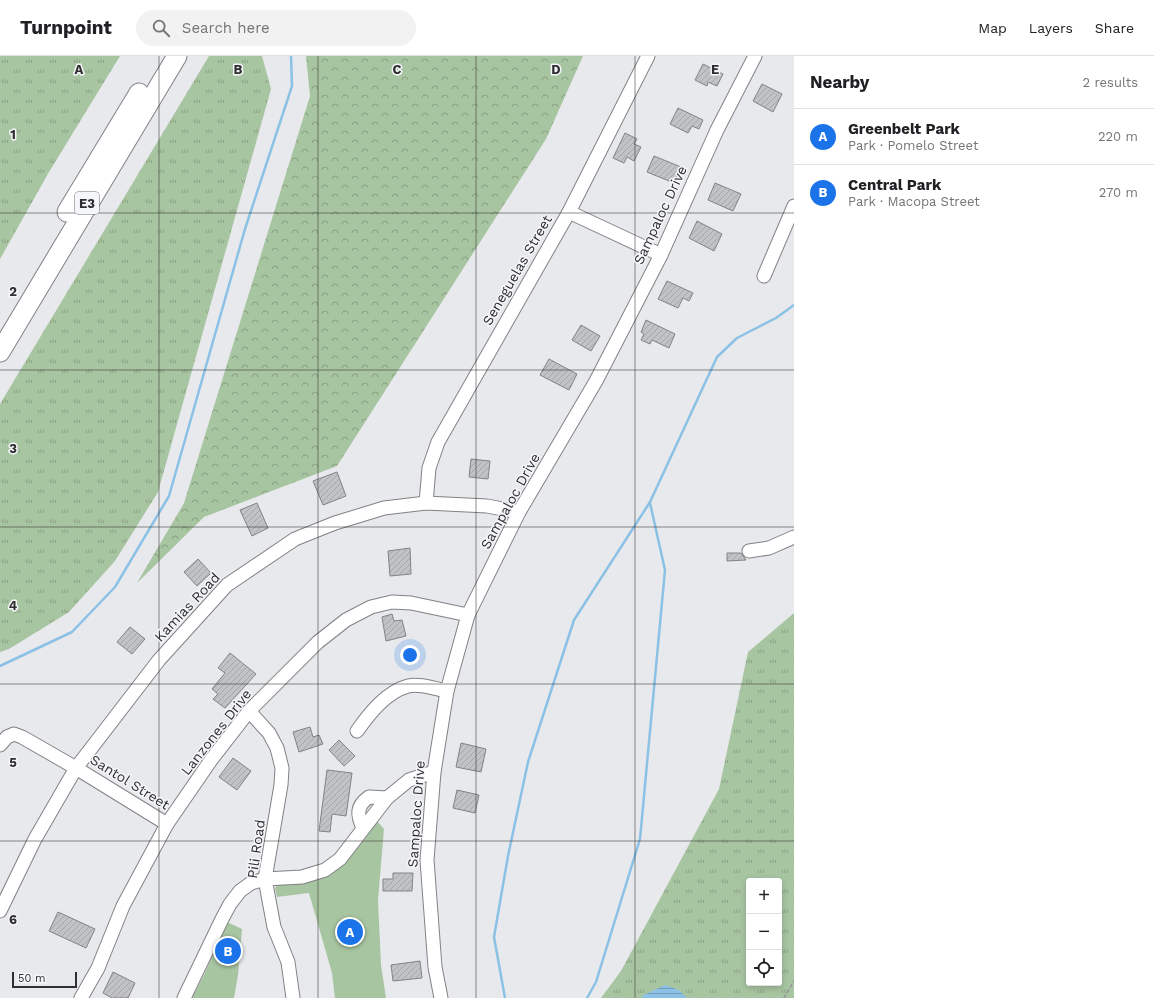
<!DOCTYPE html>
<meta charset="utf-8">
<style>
:root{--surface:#fff;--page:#f2f2f2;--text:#202124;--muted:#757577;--line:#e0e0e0;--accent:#1a73e8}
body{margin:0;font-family:"Work Sans",sans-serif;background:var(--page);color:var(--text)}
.controls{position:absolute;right:12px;bottom:12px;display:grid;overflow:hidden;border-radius:4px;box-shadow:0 2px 6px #0003}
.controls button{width:36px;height:36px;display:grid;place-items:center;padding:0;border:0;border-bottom:1px solid var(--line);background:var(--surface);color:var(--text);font:20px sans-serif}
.scale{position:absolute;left:12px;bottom:10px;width:65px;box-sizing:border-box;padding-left:4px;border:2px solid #2f2f30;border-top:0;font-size:11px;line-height:14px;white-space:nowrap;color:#2f2f30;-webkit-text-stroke:3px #f5f6fa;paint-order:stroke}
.you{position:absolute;left:410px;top:599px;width:14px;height:14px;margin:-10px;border:3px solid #fff;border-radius:50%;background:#1a73e8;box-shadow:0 0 0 6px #1a73e833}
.badge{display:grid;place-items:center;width:26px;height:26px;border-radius:50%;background:var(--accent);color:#fff;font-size:13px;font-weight:700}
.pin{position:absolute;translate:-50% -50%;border:2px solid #fff;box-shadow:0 1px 4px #0006}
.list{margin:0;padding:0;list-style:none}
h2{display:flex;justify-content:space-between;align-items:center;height:52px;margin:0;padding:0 16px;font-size:17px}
h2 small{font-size:13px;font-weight:400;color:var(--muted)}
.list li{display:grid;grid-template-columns:26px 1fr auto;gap:12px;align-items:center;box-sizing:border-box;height:56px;padding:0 16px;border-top:1px solid var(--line)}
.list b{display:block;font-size:15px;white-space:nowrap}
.list p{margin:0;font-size:13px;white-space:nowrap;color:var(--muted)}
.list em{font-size:13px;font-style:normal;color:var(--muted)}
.icon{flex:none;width:22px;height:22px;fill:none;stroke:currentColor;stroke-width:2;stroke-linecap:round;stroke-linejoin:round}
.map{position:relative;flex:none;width:794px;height:942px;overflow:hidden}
header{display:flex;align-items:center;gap:24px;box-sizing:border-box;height:56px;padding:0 20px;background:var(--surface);border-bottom:1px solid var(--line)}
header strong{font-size:19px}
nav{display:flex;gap:22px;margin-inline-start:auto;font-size:14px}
.search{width:280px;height:36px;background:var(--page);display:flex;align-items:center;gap:10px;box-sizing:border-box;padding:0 14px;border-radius:22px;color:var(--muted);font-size:15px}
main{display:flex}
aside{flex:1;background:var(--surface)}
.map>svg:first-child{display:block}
</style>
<header>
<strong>Turnpoint</strong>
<div class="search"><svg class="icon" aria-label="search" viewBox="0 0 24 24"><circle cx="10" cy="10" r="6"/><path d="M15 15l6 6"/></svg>Search here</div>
<nav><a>Map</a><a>Layers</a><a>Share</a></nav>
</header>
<main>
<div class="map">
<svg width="794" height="942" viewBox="0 0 794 942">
<defs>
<pattern id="grass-tufts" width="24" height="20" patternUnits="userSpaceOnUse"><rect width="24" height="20" fill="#a8c5a1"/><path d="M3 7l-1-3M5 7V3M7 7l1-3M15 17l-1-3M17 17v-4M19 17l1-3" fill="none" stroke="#89a084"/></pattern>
<pattern id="forest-crowns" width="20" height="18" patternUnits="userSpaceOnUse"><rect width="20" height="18" fill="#a8c5a1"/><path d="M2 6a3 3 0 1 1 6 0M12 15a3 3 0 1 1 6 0" fill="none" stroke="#89a084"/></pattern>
<pattern id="water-rules" width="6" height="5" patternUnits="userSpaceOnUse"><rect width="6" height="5" fill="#8cc1e6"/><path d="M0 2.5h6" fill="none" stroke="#739dbb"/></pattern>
<pattern id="building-hatch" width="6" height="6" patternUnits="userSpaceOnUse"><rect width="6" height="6" fill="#c1c2c5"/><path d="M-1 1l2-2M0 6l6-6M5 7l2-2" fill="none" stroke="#a6a7aa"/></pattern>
</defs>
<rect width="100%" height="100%" fill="#e8e9ec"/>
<g fill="url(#grass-tufts)" fill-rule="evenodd">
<polygon points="0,0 120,0 49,116 0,203"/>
<polygon points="209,0 262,0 271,33 158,436 115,505 69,556 9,593 0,596 0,348"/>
<path d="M794,557V942H601L621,915L719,733L748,596ZM749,825H779V927H749Z"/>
</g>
<polygon fill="url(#forest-crowns)" points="306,0 583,0 546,83 337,410 204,461 137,527 184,447 310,40"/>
<g fill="#a8c5a1">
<polygon points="376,764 384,773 378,844 381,909 386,942 335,942 332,917 309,837 277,841 275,832 280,825 326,820"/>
<polygon points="227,866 242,873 238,919 234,942 192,942 205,917"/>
</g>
<polygon fill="url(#water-rules)" points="665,929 679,934 687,942 641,942 644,939"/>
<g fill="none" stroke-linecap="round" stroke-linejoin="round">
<g stroke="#8cc1e6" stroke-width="2.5">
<polyline points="0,610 72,576 115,531 169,440 245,173 292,30 291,0"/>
<polyline points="505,942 494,881 508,800 528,706 574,564 650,446 717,301 737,282 776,262 794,249"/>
<polyline points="587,942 596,926 640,783 665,514 650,447"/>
</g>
</g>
<g fill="url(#building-hatch)" stroke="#828386">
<polygon points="703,8 723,18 717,30 708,26 707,30 695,24"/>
<polygon points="762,28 782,38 773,56 753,45"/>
<polygon points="678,52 703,64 699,73 692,70 688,77 670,68"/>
<polygon points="625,77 637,83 634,88 641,91 634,105 627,101 624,107 613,102"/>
<polygon points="654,100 681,111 674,127 647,116"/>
<polygon points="715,127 741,138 733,155 708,144"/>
<polygon points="697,165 722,178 714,195 689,182"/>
<polygon points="667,225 693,237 689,245 683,242 678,252 658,243"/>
<polygon points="646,264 675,278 669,292 652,284 650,288 641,284 644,278 641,276"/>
<polygon points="581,269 600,280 591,295 572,284"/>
<polygon points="549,303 577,318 569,334 540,319"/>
<polygon points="471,403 490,405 488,423 469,421"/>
<polygon points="337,416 346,440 323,449 313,425"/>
<polygon points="257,447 268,472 252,480 240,454"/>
<polygon points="410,492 411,518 390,520 388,495"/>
<polygon points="727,497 741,497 746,504 727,505"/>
<polygon points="198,503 211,517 197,530 184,516"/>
<polygon points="392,558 394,565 402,564 406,580 386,585 382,561"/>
<polygon points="130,571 145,583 132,598 117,586"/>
<polygon points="230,597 256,618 225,652 213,643 218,638 212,633 225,617 218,612"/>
<polygon points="310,671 313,681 319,679 323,688 299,696 293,676"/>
<polygon points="339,684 355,700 344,710 329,694"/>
<polygon points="461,687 486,693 481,716 456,711"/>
<polygon points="233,702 251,715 237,734 219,721"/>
<polygon points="327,714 352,717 346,760 332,758 330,776 319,775"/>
<polygon points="457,734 479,739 475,757 453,752"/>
<polygon points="393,817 413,817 412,835 383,835 383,823 393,823"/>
<polygon points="58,856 95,873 86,892 49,875"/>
<polygon points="420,905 422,922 393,925 391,909"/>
<polygon points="113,916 135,927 128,942 112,942 103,937"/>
</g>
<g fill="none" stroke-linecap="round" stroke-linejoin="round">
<g stroke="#818285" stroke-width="15">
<g id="minor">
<polyline points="569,156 661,199"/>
<polyline points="764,220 794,150"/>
<polyline points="426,447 429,412 438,386 569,156 648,0"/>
<polyline points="749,495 769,492 794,481"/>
<polyline points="249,655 269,677 277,692 282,712 281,729 265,823 274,871 288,906 293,942"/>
<path d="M357,675C369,658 386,636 408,630C419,627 436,633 447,635"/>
<polyline points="0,689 7,681 14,678 22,681 76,712 167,768"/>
<path d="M363,772C357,759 356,750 369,741L387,742"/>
<polyline points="0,855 35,783 76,712 159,604 227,529 295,483 335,467 384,452 426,447 487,450 519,456"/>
<polyline points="81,942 98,912 123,850 167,768 211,704 249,655 318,586 346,564 371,551 392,546 411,547 468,559"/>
<polyline points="184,942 222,863 230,848 240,835 251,827 265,823 302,821 325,814 340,803 387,742 409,724 434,716"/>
<polyline points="441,942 435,911 427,804 434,716 447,635 468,559 519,456 596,325 661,199 717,74 755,0"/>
</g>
</g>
<g stroke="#818285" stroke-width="21">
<g id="highway">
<polyline points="67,156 139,37"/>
<polyline points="0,296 177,0"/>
</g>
</g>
<polyline stroke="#969698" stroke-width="1.5" stroke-dasharray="4 2" stroke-linecap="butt" points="784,942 794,925"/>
<use href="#minor" stroke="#fff" stroke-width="13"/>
<use href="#highway" stroke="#fff" stroke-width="19"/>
</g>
<path fill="none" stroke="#2f2f30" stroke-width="1" stroke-opacity="0.55" d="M159,0V942M318,0V942M476,0V942M635,0V942M0,157H794M0,314H794M0,471H794M0,628H794M0,785H794"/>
<g text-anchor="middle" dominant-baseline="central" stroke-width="3" stroke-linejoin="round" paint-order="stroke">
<rect fill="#f5f6fa" stroke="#6a6b6d" stroke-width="1" x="75" y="136" width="24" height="22" rx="3"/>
<g font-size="13" font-weight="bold" fill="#2f2f30">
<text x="87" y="147">E3</text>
</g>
<g font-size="14" fill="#2f2f30" stroke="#f5f6fa">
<text transform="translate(660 159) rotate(-65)">Sampaloc Drive</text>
<text transform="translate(517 214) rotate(-60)">Seneguelas Street</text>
<text transform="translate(510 445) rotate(-61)">Sampaloc Drive</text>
<text transform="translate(187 551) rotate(-47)">Kamias Road</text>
<text transform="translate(216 676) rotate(-52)">Lanzones Drive</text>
<text transform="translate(130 726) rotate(32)">Santol Street</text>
<text transform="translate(416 758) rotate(-86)">Sampaloc Drive</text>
<text transform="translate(256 793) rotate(-82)">Pili Road</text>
</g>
</g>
<g font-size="13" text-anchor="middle" font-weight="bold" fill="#2f2f30" stroke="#f5f6fa" stroke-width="3" stroke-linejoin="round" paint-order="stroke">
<text x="79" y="18">A</text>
<text x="238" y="18">B</text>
<text x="397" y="18">C</text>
<text x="556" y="18">D</text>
<text x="715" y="18">E</text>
<text x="13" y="83">1</text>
<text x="13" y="240">2</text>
<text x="13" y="397">3</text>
<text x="13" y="554">4</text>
<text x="13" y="711">5</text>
<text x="13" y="868">6</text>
</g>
</svg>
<div class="controls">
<button>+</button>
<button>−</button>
<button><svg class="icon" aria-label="locate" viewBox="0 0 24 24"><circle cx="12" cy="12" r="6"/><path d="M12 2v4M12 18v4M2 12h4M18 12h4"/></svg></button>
</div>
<div class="scale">50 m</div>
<div class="you"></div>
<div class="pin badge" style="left:350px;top:876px">A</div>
<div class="pin badge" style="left:228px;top:895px">B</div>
</div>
<aside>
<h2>Nearby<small>2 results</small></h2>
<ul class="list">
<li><span class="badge">A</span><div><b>Greenbelt Park</b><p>Park · Pomelo Street</p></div><em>220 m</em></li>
<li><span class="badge">B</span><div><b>Central Park</b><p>Park · Macopa Street</p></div><em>270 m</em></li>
</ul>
</aside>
</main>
